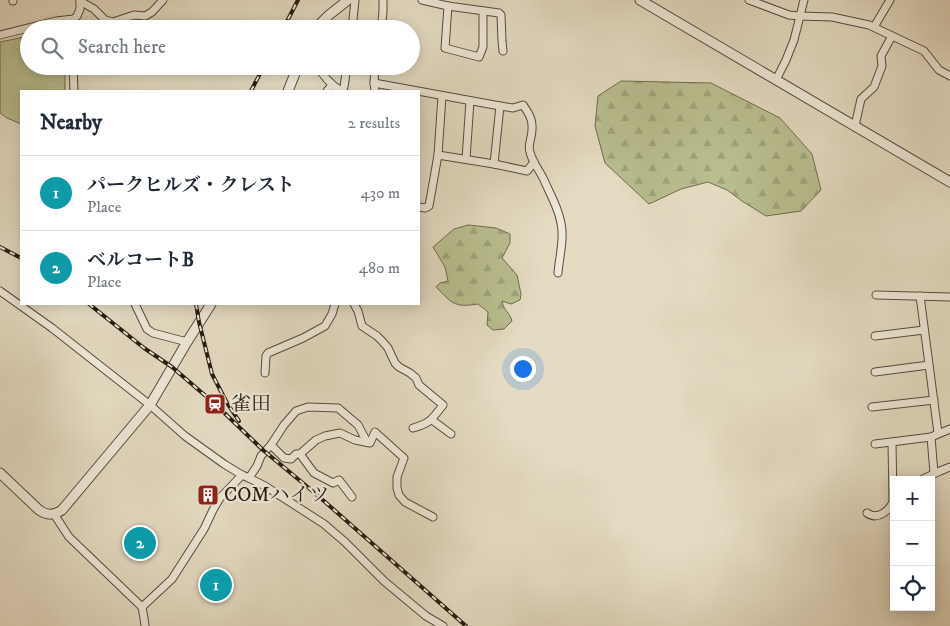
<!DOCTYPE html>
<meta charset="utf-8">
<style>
:root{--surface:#fff;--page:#f2f2f3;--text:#1f2937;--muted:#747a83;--line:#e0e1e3;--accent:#b45309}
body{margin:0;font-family:"IM FELL DW Pica","Noto Serif JP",serif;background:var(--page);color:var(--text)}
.controls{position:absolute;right:15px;bottom:15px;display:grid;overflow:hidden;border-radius:0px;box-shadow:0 2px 12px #0003}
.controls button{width:45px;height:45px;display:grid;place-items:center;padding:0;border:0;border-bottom:1px solid var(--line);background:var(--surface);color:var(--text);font:25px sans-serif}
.you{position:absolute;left:522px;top:368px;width:18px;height:18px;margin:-12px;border:4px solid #fff;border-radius:50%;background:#1a73e8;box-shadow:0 0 0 8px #1a73e833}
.badge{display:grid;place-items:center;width:32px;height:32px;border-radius:50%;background:var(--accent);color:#fff;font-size:16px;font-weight:700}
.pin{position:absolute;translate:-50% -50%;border:2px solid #fff;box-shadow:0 1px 5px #0006}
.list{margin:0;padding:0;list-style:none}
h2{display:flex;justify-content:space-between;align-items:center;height:65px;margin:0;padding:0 20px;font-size:21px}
h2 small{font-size:16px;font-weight:400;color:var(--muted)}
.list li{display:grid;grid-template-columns:32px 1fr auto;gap:15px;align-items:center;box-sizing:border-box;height:75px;padding:0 20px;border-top:1px solid var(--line)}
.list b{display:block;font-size:19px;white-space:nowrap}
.list p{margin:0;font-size:16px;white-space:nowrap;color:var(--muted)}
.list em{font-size:16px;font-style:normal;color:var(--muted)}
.icon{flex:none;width:28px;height:28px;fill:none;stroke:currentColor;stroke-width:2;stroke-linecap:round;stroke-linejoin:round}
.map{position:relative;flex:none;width:950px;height:626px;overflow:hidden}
.search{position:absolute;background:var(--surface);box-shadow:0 2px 12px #0003;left:20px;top:20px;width:400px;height:55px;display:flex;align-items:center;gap:12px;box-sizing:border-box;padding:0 18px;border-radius:28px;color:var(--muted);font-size:19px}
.panel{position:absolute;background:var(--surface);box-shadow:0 2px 12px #0003;left:20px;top:90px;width:400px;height:215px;border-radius:0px}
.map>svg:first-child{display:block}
</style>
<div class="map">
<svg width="950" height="626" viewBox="0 0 950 626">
<defs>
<pattern id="forest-firs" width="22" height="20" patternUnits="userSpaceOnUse" patternTransform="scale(1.25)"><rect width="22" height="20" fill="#b9be8f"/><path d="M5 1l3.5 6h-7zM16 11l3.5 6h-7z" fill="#9fa37a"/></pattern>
</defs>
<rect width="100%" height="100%" fill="#e4dbc2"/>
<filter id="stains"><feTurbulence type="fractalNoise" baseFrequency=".004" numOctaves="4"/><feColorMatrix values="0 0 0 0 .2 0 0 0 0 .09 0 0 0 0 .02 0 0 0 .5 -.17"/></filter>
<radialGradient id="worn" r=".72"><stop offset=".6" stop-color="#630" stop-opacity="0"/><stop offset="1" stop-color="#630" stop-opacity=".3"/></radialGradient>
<g fill="url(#forest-firs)" stroke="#706c4f">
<polygon points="621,81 711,83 780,118 812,154 821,190 801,211 766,216 742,201 727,190 708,182 681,189 649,204 605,163 595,126 598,96"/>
<path d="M468,225L496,228L510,234V243L502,258L517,275L521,294L520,300L511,304L502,301C504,311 510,313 512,321L504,329L493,330L487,325L488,312L478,304C454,308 452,303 436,287L440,283L448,281L445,267L433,247L454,229Z"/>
</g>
<polygon fill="#b9be8f" stroke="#706c4f" points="29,36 29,66 65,66 65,91 21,91 21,124 7,118 0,113 0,42"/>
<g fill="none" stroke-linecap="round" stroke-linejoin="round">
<g stroke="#564b3c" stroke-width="9">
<g id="minor">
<polyline points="13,0 13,1"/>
<polyline points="422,0 448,6 499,13 501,15 502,41 503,51"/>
<polyline points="749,0 789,15 800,16 832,17 869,25 924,51 939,70 950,76"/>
<polyline points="80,1 94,9 105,20 113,22 134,15 145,16 152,12 163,0"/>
<polyline points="448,6 445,48 479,57 483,47 483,11"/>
<polyline points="874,27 890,0"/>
<polyline points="73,29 75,24 74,19"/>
<polyline points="352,29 355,0"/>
<polyline points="381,29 383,12 383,0"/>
<polyline points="0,35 56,21 74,19 77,16 80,9 80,0"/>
<polyline points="73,66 74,91"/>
<path d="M318,66C323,77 332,85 341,91"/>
<polyline points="776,80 786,60 794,40 804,0"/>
<path d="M374,83L500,106L513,108L523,105C531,116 534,123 531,137C530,142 528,147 530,152C532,162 540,171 544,180C551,196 561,213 562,231C563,244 559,260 558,273"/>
<polyline points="327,91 332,85"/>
<polyline points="342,91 344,87 347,66"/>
<polyline points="375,91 374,83 375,66"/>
<polyline points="855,126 861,99 874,87 882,66 881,56 892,36"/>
<polyline points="438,155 494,164 527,171 534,162"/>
<polyline points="466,159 470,101"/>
<polyline points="494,164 500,106"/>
<polyline points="419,207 425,208 429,206 438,155 442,96"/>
<polyline points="0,291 52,328 150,405 185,436 224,464 242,475 249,478 265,486 324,524 345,542 384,581 426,616 443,626"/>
<polyline points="876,295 950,297"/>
<polyline points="920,296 938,433"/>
<polyline points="135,304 147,329 153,333 187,342"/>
<path d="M354,304L358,311L362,326L377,336L382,341L388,348L395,363L399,367L410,373L416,378L419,385L443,405C432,419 431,423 413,428"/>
<polyline points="875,336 924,330"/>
<polyline points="875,372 929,365"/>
<polyline points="265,373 266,356 268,353 303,338 325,326 332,314 335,304"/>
<polyline points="872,407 934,400"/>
<polyline points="432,420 451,434"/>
<polyline points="931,437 934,473"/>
<polyline points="892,442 893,501"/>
<polyline points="875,444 931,437 950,429"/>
<polyline points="271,445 284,458 291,459 296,454 300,454 314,473 333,483 339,480 352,497"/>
<polyline points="300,454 316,440 325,436 340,433 355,440 370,443 375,432 404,458 397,477 397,488 399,495 405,502 433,517"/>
<polyline points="249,478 257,466 261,456 271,445 284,425 296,411 308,407 338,408 358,425 367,442"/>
<polyline points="921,480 940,471 950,467"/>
<path d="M867,513C878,521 890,510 894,500"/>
<polyline points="54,514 69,537 142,607 144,618 145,626"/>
<polyline points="142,607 172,579 204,529 213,510 220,498 242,475"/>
</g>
</g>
<g stroke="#564b3c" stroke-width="11">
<g id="tertiary">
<polyline points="640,0 950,182"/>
<polyline points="315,29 329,15 348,0"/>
<polyline points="288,91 298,66"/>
<path d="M0,473L39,510C48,516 54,515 62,510L150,405L187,342L211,304"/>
</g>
</g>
<use href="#minor" stroke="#ede8d7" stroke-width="7"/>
<use href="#tertiary" stroke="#ede8d7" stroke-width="9"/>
<g stroke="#271b0f" stroke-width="4">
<g id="rail">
<polyline points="283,29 298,0"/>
<polyline points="251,91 264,66"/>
<polyline points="0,247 21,258"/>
<polyline points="89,304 144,348 172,367 215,404 263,450 316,494 466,626"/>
<polyline points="196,304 199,322 212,374 227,403 239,421"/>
</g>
</g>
<use href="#rail" stroke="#ede8d7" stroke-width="2" stroke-dasharray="5.5" stroke-linecap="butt"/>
</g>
<defs>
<g id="station-square" transform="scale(1.125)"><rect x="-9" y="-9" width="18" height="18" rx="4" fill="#8f2418" stroke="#ede8d7"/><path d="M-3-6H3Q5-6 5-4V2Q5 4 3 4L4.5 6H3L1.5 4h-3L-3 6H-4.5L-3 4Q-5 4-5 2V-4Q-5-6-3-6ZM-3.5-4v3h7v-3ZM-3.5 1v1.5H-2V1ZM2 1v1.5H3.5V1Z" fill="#fff"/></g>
<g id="building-square" transform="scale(1.125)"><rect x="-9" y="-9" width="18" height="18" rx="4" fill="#8f2418" stroke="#ede8d7"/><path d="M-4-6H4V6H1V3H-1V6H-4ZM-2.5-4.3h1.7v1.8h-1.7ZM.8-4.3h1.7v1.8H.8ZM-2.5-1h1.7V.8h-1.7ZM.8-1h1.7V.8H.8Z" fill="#fff"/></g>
</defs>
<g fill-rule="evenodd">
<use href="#station-square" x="215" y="404"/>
<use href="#building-square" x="208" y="495"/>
</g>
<g text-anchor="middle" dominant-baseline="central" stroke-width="4.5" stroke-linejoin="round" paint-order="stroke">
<g font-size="20" fill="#271b0f" stroke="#ede8d7" text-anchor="start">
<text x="231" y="404">雀田</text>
<text x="224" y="495">COMハイツ</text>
</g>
</g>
<rect width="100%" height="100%" filter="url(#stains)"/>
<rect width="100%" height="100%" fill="url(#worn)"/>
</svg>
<div class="controls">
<button>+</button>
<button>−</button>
<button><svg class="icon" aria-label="locate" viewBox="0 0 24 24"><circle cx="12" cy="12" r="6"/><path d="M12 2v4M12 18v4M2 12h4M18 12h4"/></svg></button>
</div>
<div class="you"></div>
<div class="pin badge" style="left:216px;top:585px;background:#0f9aa8">1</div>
<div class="pin badge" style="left:140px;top:543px;background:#0f9aa8">2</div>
<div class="search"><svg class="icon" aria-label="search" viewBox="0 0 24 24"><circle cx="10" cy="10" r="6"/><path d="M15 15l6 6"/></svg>Search here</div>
<section class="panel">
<h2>Nearby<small>2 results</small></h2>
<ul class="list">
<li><span class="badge" style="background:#0f9aa8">1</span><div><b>パークヒルズ・クレスト</b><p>Place</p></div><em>430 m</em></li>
<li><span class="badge" style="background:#0f9aa8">2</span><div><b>ベルコートB</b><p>Place</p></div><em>480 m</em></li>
</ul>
</section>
</div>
